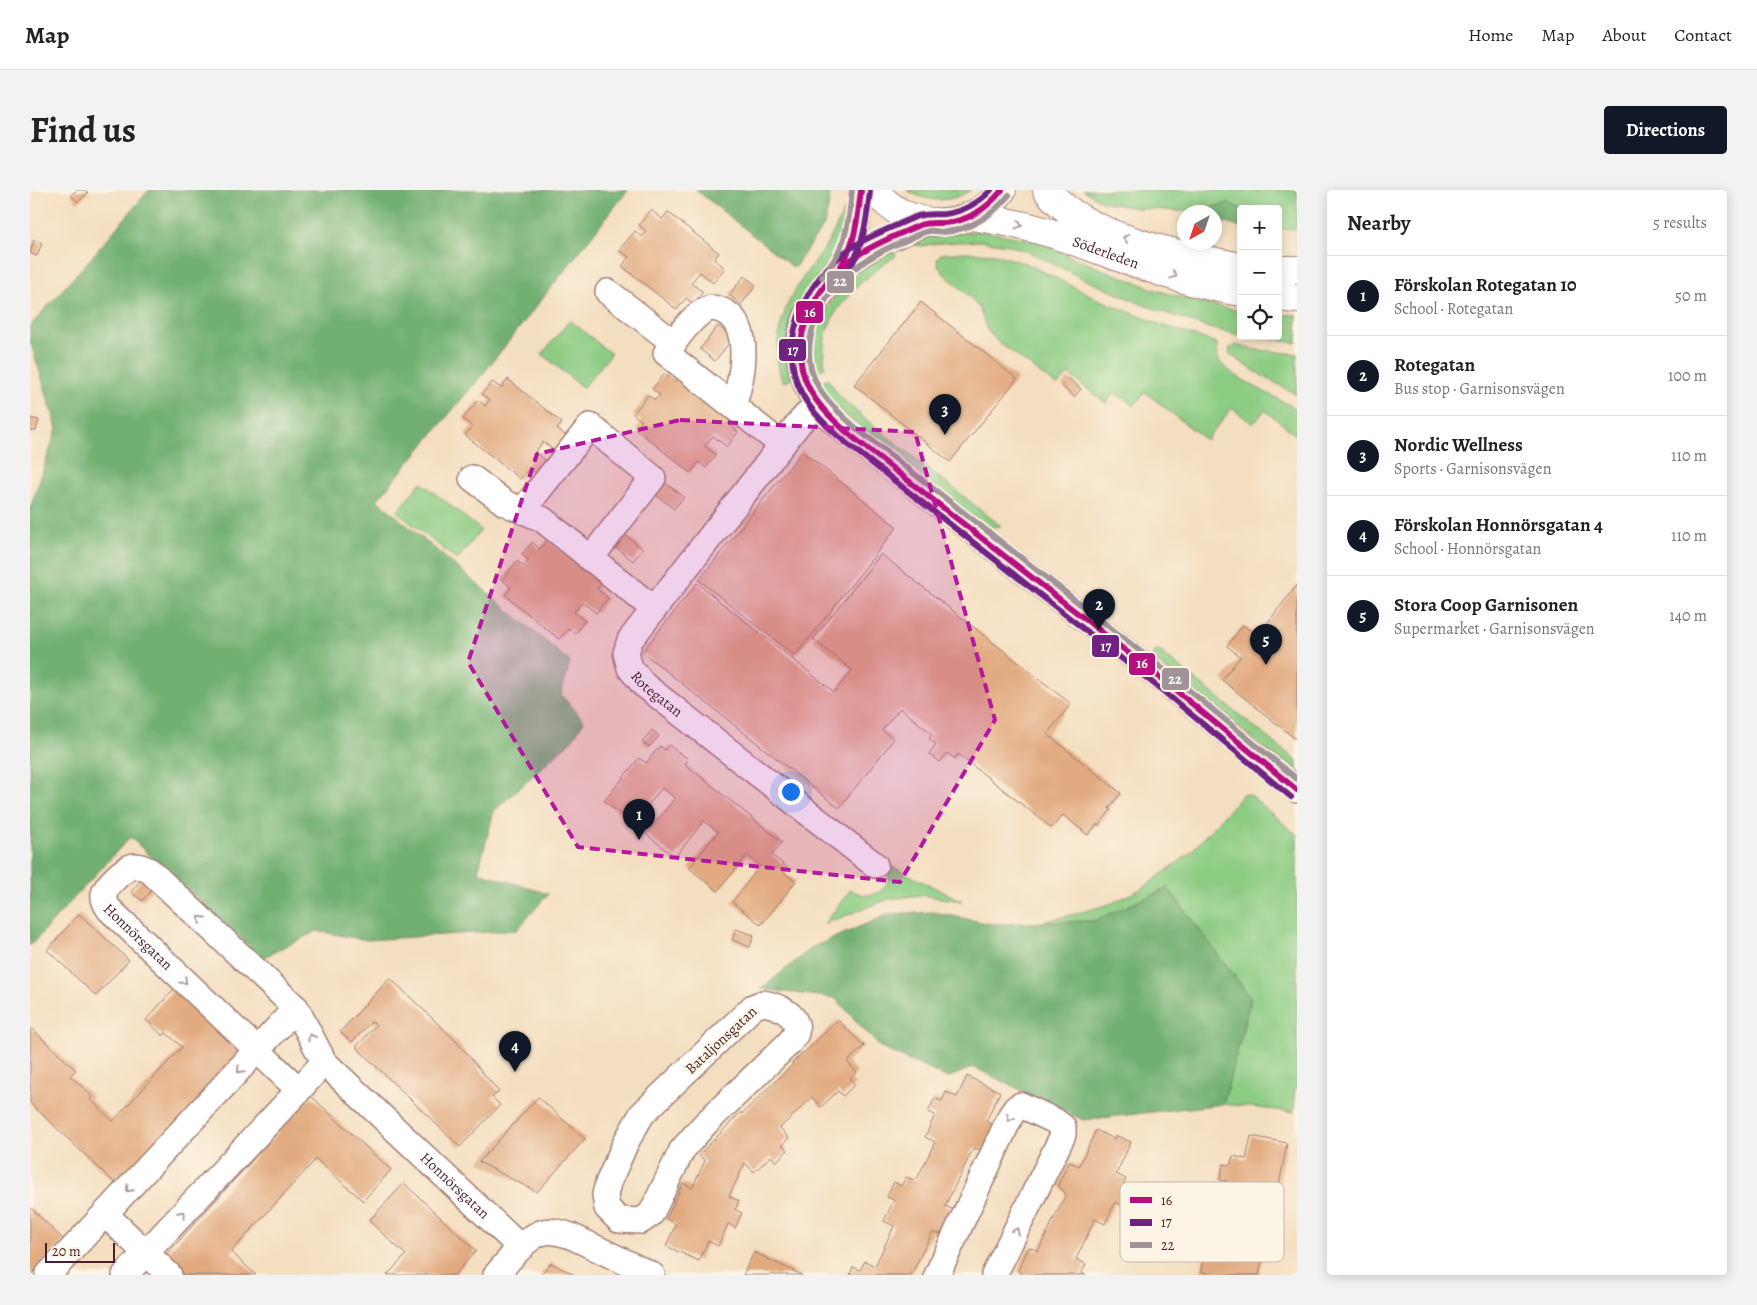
<!DOCTYPE html>
<meta charset="utf-8">
<style>
:root{--surface:#fff;--page:#f2f2f2;--text:#222;--muted:#767676;--line:#e0e0e0;--accent:#111827}
body{margin:0;font-family:Alegreya,serif;background:var(--page);color:var(--text)}
.controls{position:absolute;right:15px;top:15px;display:grid;overflow:hidden;border-radius:5px;box-shadow:0 2px 12px #0003}
.controls button{width:45px;height:45px;display:grid;place-items:center;padding:0;border:0;border-bottom:1px solid var(--line);background:var(--surface);color:var(--text);font:25px sans-serif}
.compass{position:absolute;left:1147px;top:15px;width:45px;height:45px;border-radius:50%;background:var(--surface);box-shadow:0 2px 12px #0003;rotate:220deg}
.scale{position:absolute;left:15px;bottom:12px;width:70px;box-sizing:border-box;padding-left:5px;border:2px solid #4a1f2b;border-top:0;font-size:14px;line-height:18px;white-space:nowrap;color:#4a1f2b;-webkit-text-stroke:4px #fcf5e5;paint-order:stroke}
.you{position:absolute;left:760px;top:601px;width:18px;height:18px;margin:-12px;border:4px solid #fff;border-radius:50%;background:#1a73e8;box-shadow:0 0 0 8px #1a73e833}
.badge{display:grid;place-items:center;width:32px;height:32px;border-radius:50%;background:var(--accent);color:#fff;font-size:16px;font-weight:700}
.pin{position:absolute;translate:-50% -41px;filter:drop-shadow(0 1px 2px #0008)}
.pin::after{content:'';position:absolute;top:26px;width:18px;height:15px;background:inherit;clip-path:polygon(0 0,100% 0,50% 100%)}
.list{margin:0;padding:0;list-style:none}
h2{display:flex;justify-content:space-between;align-items:center;height:65px;margin:0;padding:0 20px;font-size:21px}
h2 small{font-size:16px;font-weight:400;color:var(--muted)}
.list li{display:grid;grid-template-columns:32px 1fr auto;gap:15px;align-items:center;box-sizing:border-box;height:80px;padding:0 20px;border-top:1px solid var(--line)}
.list b{display:block;font-size:19px;white-space:nowrap}
.list p{margin:0;font-size:16px;white-space:nowrap;color:var(--muted)}
.list em{font-size:16px;font-style:normal;color:var(--muted)}
.icon{flex:none;width:28px;height:28px;fill:none;stroke:currentColor;stroke-width:2;stroke-linecap:round;stroke-linejoin:round}
.map{position:relative;flex:none;width:1267px;height:1085px;overflow:hidden;border-radius:5px}
header{display:flex;align-items:center;gap:30px;box-sizing:border-box;height:70px;padding:0 25px;background:var(--surface);border-bottom:1px solid var(--line)}
header strong{font-size:24px}
nav{display:flex;gap:28px;margin-inline-start:auto;font-size:18px}
.intro{display:flex;align-items:center;justify-content:space-between;box-sizing:border-box;height:120px;padding:0 30px}
h1{margin:0;font-size:35px}
.button{padding:12px 22px;border-radius:5px;background:var(--accent);color:#fff;font-size:18px;font-weight:700}
main{display:flex;gap:30px;padding:0 30px}
aside{flex:1;background:var(--surface);border-radius:5px;box-shadow:0 2px 12px #0003}
.map>svg:first-child{display:block}
</style>
<header>
<strong>Map</strong>
<nav><a>Home</a><a>Map</a><a>About</a><a>Contact</a></nav>
</header>
<div class="intro"><h1>Find us</h1><a class="button">Directions</a></div>
<main>
<div class="map">
<svg width="1267" height="1085" viewBox="0 0 1267 1085">
<rect width="100%" height="100%" fill="#fcf5e5"/>
<filter id="ink" filterUnits="userSpaceOnUse"><feTurbulence type="fractalNoise" baseFrequency=".02" numOctaves="2"/><feDisplacementMap in="SourceGraphic" scale="10" xChannelSelector="R" yChannelSelector="G"/><feConvolveMatrix kernelMatrix="1 2 1 2 8 2 1 2 1" color-interpolation-filters="sRGB"/></filter>
<filter id="wash" filterUnits="userSpaceOnUse"><feTurbulence type="fractalNoise" baseFrequency=".0096" numOctaves="4" result="noise"/><feDisplacementMap in="SourceGraphic" scale="20" xChannelSelector="R" yChannelSelector="G"/><feGaussianBlur stdDeviation="1.12" result="paint"/><feColorMatrix in="noise" values="0 0 0 0 0 0 0 0 0 0 0 0 0 0 0 0 0 1.4 0 .05"/><feComposite in="paint" operator="in"/></filter>
<g filter="url(#wash)">
<rect width="100%" height="100%" fill="#f4dec0"/>
<g fill="#8ccc83" stroke="#6b7657">
<path d="M877,0H941C921,13 896,13 877,0Z"/>
<polygon points="1053,0 1267,0 1267,39 1248,39 1248,19 1211,19 1200,13 1162,22 1105,18 1071,11"/>
<path d="M814,21L819,25L806,61L775,103L767,116L763,127L761,186L760,189L756,192L752,191C742,161 749,126 766,99C773,86 784,74 792,62C801,49 807,35 814,21Z"/>
<polygon points="953,41 1008,51 1051,71 1126,100 1166,112 1211,121 1211,145 1179,138 1119,117 1056,90 999,62 978,55 950,51 911,53 892,56 885,55 877,51 908,44"/>
<path d="M861,58L866,66C839,83 803,114 795,147C793,157 794,167 795,178L786,181C779,148 790,125 811,100C819,91 826,82 835,75C843,69 853,64 861,58Z"/>
<path d="M934,62L965,64L1000,75L1070,110L1134,136L1187,153C1187,159 1187,166 1190,172C1198,185 1251,210 1267,219V246L1235,220L1223,234L1202,218L1176,250L1115,202L1104,216L1084,202L1076,213L1038,184L1027,196L967,151L957,140L949,118L937,104L915,85L908,76L907,70L911,64Z"/>
<polygon points="1248,124 1267,125 1267,153 1214,146 1248,146"/>
<polygon points="540,130 581,164 553,198 512,164"/>
<path d="M1206,155L1221,159L1267,164V205C1244,192 1220,180 1200,164L1199,159Z"/>
<polygon points="798,189 810,207 834,228 971,336 961,337 954,335 809,220 795,203 790,191"/>
<polygon points="391,292 451,340 427,370 367,322"/>
<polygon points="1127,459 1267,571 1267,584 1121,467"/>
<polygon points="1213,604 1220,605 1267,645 1267,896 1264,903 1264,922 1193,914 1221,808 1138,698 1064,731 1008,733 1045,724 1080,714 1113,698 1159,664"/>
<path d="M863,677L932,711L891,705L859,709L794,734L821,699C838,713 863,701 859,678Z"/>
</g>
<g fill="#71b071" stroke="#5e684e">
<polygon points="119,0 598,0 452,185 347,310 540,472 531,505 554,531 542,550 464,621 448,682 518,704 487,740 337,750 287,741 232,768 100,647 0,756 0,319 27,238 0,150 0,136 61,68"/>
<polygon points="666,0 800,0 799,14 794,35 764,78"/>
<polygon points="1200,13 1211,19 1211,37 1185,30 1184,22 1162,22"/>
<polygon points="1138,698 1221,808 1193,914 1053,930 943,877 918,888 851,858 805,808 731,799 783,757 859,724 903,722 962,734 1064,731"/>
</g>
<g id="blocks">
<g fill="#e2aa80">
<polygon points="47,0 55,0 58,3 48,12 41,5"/>
<polygon points="621,20 632,29 638,22 689,63 684,69 695,78 683,93 670,82 661,93 673,102 663,114 656,108 647,120 592,76 599,67 589,60 605,41 612,47 616,41 609,35"/>
<polygon points="4,50 12,53 7,66 0,63"/>
<polygon points="714,86 726,95 711,115 699,105"/>
<polygon points="891,112 987,189 920,272 824,195"/>
<polygon points="688,136 703,148 685,171 670,159"/>
<polygon points="634,184 646,192 651,186 702,227 698,233 708,242 697,257 683,246 675,256 686,265 676,278 669,272 660,283 606,239 612,231 603,224 618,205 625,210 630,205 622,199"/>
<polygon points="1038,188 1051,199 1044,207 1032,196"/>
<polygon points="478,189 532,233 527,239 538,247 526,262 513,252 505,262 516,271 506,283 499,278 490,289 435,245 442,237 433,229 448,210 455,216 460,210 452,204 462,192 471,198"/>
<polygon points="0,228 9,230 6,241 0,240"/>
<polygon points="772,261 867,337 765,466 669,390"/>
<polygon points="634,292 654,307 644,319 625,304"/>
<polygon points="593,343 613,359 603,371 584,356"/>
<polygon points="517,350 572,393 567,399 578,408 566,423 552,412 544,422 555,431 545,444 539,438 529,449 475,405 481,397 472,390 487,371 494,376 499,371 492,364 502,352 510,359"/>
<polygon points="851,364 1041,514 1017,544 1091,603 1079,618 1081,620 1068,636 1067,634 1058,645 1033,625 1022,638 928,564 925,569 917,563 910,572 899,564 906,554 899,549 902,544 870,518 852,540 864,549 809,618 612,462 667,393 804,502 822,480 783,449"/>
<polygon points="1267,395 1267,550 1192,490 1210,467 1197,456 1213,435 1227,446"/>
<polygon points="622,540 629,546 619,557 612,552"/>
<polygon points="639,555 658,569 655,574 752,652 742,665 758,678 754,683 766,691 731,735 702,712 730,676 717,665 688,701 659,678 688,642 674,631 645,667 616,644 645,608 632,598 603,634 574,611 609,568 616,573 630,556 635,560"/>
<polygon points="111,690 122,700 112,711 101,702"/>
<polygon points="49,724 99,770 66,806 17,760"/>
<polygon points="706,739 724,745 720,757 702,750"/>
<polygon points="360,788 426,851 469,902 462,907 470,915 430,957 326,857 346,835 342,831 322,852 310,842"/>
<polygon points="144,799 212,864 88,996 0,913 0,837 46,880 40,886 62,906 60,909 83,931 152,857 136,843 133,846 116,830"/>
<polygon points="808,830 834,856 817,872 827,882 820,889 825,894 813,906 808,901 791,917 782,907 750,938 759,948 752,955 758,960 746,972 741,966 724,982 715,973 699,1006 709,1011 705,1020 712,1023 705,1038 698,1034 688,1056 678,1051 669,1071 636,1056 646,1034 636,1029 653,993 662,998 675,971 669,965 711,922 712,924 763,874 762,873 773,862 774,863"/>
<polygon points="937,886 970,902 956,931 965,936 954,959 943,959 915,1016 925,1020 913,1044 902,1043 881,1085 820,1085 823,1077 830,1080 835,1071 845,1076 864,1036 854,1031 864,1010 857,1007 864,992 871,996 876,987 886,991 905,952 895,947 905,925 898,922 905,908 912,911 916,902 927,907"/>
<polygon points="281,906 361,980 333,1011 286,969 201,1062 226,1085 150,1085 132,1069"/>
<polygon points="508,907 555,949 507,1002 449,972"/>
<polygon points="1066,940 1084,949 1085,945 1101,952 1086,984 1096,989 1092,998 1099,1001 1092,1016 1085,1012 1075,1034 1065,1029 1046,1069 1056,1074 1051,1083 1056,1085 992,1085 988,1080 999,1057 1008,1061 1036,1004 1028,995 1039,972 1049,976"/>
<polygon points="1221,946 1257,953 1245,1016 1244,1016 1229,1085 1177,1085 1178,1083 1171,1081 1174,1065 1181,1067 1183,1057 1197,1061 1206,1017 1192,1014 1197,991 1190,990 1193,974 1200,975 1203,966 1216,969"/>
<polygon points="374,993 446,1061 424,1085 357,1085 376,1065 339,1031"/>
<polygon points="0,1017 34,1050 1,1085 0,1085"/>
<polygon points="724,1062 736,1068 772,1085 713,1085"/>
<polygon points="521,1073 545,1085 510,1085"/>
</g>
</g>
</g>
<g filter="url(#ink)">
<use href="#blocks" fill-opacity="0" stroke="#9f7e76" stroke-width="1"/>
<g fill="none" stroke-linecap="round" stroke-linejoin="round">
<g stroke="#9f7e76" stroke-width="28">
<g id="minor">
<path d="M831,0C829,23 824,57 812,77C800,95 783,110 775,130C764,157 770,190 787,213C795,225 809,235 820,245L1138,494L1267,600"/>
<polyline points="812,76 847,54 898,32"/>
<polyline points="578,102 644,153"/>
<path id="s1" d="M787,214L769,233L600,450L596,463L600,478L614,495L845,675"/>
<path d="M703,216C712,190 724,136 693,121C686,118 681,117 674,121C660,128 646,150 636,163L752,255"/>
<polyline points="442,288 475,313 512,329 624,419"/>
<polyline points="492,321 560,236 623,288 560,369"/>
<path d="M733,813C746,815 771,825 766,843C765,846 761,850 759,853L675,934L652,960L621,1024L611,1031L589,1030L577,1018L575,1005L578,993L596,952L612,924L723,817Z"/>
<path id="s2" d="M294,872L491,1058"/>
<polyline points="75,1024 139,1085"/>
<polyline points="18,1085 266,818"/>
<path id="s3" d="M95,1085L269,900L294,872L266,818L120,681C115,678 111,676 105,676C96,676 76,695 74,704C73,710 76,714 79,719L269,900"/>
<path d="M466,1085C478,1072 496,1046 514,1042C523,1040 532,1043 541,1046L622,1085"/>
<polyline points="907,1085 981,925 986,918 991,915 1025,931 1033,937 1033,945 964,1085"/>
</g>
</g>
<g stroke="#9f7e76" stroke-width="30">
<g id="major">
<path d="M845,0C875,43 943,43 972,0"/>
<path d="M1017,0C1054,48 1154,66 1211,77"/>
<path id="s4" d="M941,26C968,30 994,35 1020,43C1083,63 1145,92 1211,102"/>
<polyline points="1248,80 1267,80"/>
<polyline points="1248,107 1267,109"/>
</g>
</g>
<use href="#minor" stroke="#fff" stroke-width="25"/>
<use href="#major" stroke="#fff" stroke-width="28"/>
<g stroke="#fcf5e5" stroke-width="10">
<g id="bus-1">
<path d="M972,0C958,18 937,32 914,33C905,33 898,32 890,35C868,45 845,53 825,67C788,92 759,145 775,189C783,212 802,229 820,245L1138,494L1267,600"/>
<path d="M799,93C824,63 827,37 831,0"/>
</g>
</g>
<g stroke="#fcf5e5" stroke-width="10">
<g id="bus-2">
<path d="M961,0C949,13 932,22 915,24C904,25 896,23 885,27C861,38 835,47 814,63C773,95 747,156 772,204C782,223 799,238 815,252L1133,501L1261,607"/>
<path d="M806,99C831,68 836,39 840,1"/>
</g>
</g>
<g stroke="#fcf5e5" stroke-width="10">
<g id="bus-3">
<path d="M979,5C963,25 940,40 914,42C909,42 904,40 899,41C891,42 882,48 874,51C832,68 795,94 782,141C770,185 795,211 826,238L1143,487L1267,589"/>
<path d="M792,87C815,60 819,35 822,0"/>
</g>
</g>
<use href="#bus-1" stroke="#b60f80" stroke-width="6"/>
<use href="#bus-2" stroke="#702283" stroke-width="6"/>
<use href="#bus-3" stroke="#a19498" stroke-width="6"/>
</g>
<defs><path id="oneway-chevron" d="M-2-3.5L2.5 0L-2 3.5" fill="none" stroke-width="1.6" stroke-linecap="round" stroke-linejoin="round" transform="scale(1.25)"/></defs>
<g stroke="#ae9aa0">
<use href="#oneway-chevron" transform="translate(989 35) rotate(15)"/>
<use href="#oneway-chevron" transform="translate(1096 48) rotate(-162)"/>
<use href="#oneway-chevron" transform="translate(1144 85) rotate(18)"/>
<use href="#oneway-chevron" transform="translate(171 729) rotate(-137)"/>
<use href="#oneway-chevron" transform="translate(154 791) rotate(44)"/>
<use href="#oneway-chevron" transform="translate(281 847) rotate(-118)"/>
<use href="#oneway-chevron" transform="translate(210 880) rotate(133)"/>
<use href="#oneway-chevron" transform="translate(980 928) rotate(118)"/>
<use href="#oneway-chevron" transform="translate(99 999) rotate(133)"/>
<use href="#oneway-chevron" transform="translate(152 1024) rotate(-47)"/>
<use href="#oneway-chevron" transform="translate(986 1041) rotate(-64)"/>
</g>
</g>
<path fill="#b5179e" fill-opacity="0.2" stroke="#b5179e" stroke-width="4" stroke-dasharray="10 6" stroke-linejoin="round" d="M650,230L885,242L965,530L870,692L548,657L438,472L507,264Z"/>
<g text-anchor="middle" dominant-baseline="central" stroke-width="5" stroke-linejoin="round" paint-order="stroke">
<g font-size="15" fill="#4a1f2b" stroke="#fcf5e5">
<text stroke="none"><textPath href="#s4" startOffset="140">Söderleden</textPath></text>
<text stroke="none"><textPath href="#s1" startOffset="368">Rotegatan</textPath></text>
<text stroke="none"><textPath href="#s3" startOffset="668">Honnörsgatan</textPath></text>
<text transform="translate(691 850) rotate(-43)">Bataljonsgatan</text>
<text stroke="none"><textPath href="#s2" startOffset="180">Honnörsgatan</textPath></text>
</g>
</g>
<rect x="1090" y="992" width="164" height="80" rx="8" fill="#fcf5e5" stroke="#c7b5ad" stroke-width="1"/>
<rect x="1100" y="1007" width="22" height="6" fill="#b60f80"/>
<rect x="1100" y="1029" width="22" height="7" fill="#702283"/>
<rect x="1100" y="1052" width="22" height="6" fill="#a19498"/>
<g font-size="14" fill="#4a1f2b">
<text x="1131" y="1015">16</text>
<text x="1131" y="1037">17</text>
<text x="1131" y="1060">22</text>
</g>
<g stroke="#fcf5e5" stroke-width="2">
<rect x="796" y="80" width="29" height="24" rx="5" fill="#a19498"/>
<rect x="765" y="110" width="29" height="24" rx="5" fill="#b60f80"/>
<rect x="748" y="148" width="29" height="24" rx="5" fill="#702283"/>
<rect x="1061" y="444" width="29" height="24" rx="5" fill="#702283"/>
<rect x="1098" y="462" width="28" height="24" rx="5" fill="#b60f80"/>
<rect x="1131" y="477" width="29" height="24" rx="5" fill="#a19498"/>
</g>
<g font-size="14" text-anchor="middle" font-weight="bold" fill="#fff">
<text x="810" y="96">22</text>
<text x="780" y="127">16</text>
<text x="763" y="165">17</text>
<text x="1076" y="461">17</text>
<text x="1112" y="478">16</text>
<text x="1145" y="494">22</text>
</g>
</svg>
<div class="controls">
<button>+</button>
<button>−</button>
<button><svg class="icon" aria-label="locate" viewBox="0 0 24 24"><circle cx="12" cy="12" r="6"/><path d="M12 2v4M12 18v4M2 12h4M18 12h4"/></svg></button>
</div>
<svg class="compass" viewBox="-18 -18 36 36"><path d="M0-13l5 13h-10z" fill="#e53935"/><path d="M0 13l5-13h-10z" fill="#767676"/></svg>
<div class="scale">20 m</div>
<div class="you"></div>
<div class="pin badge" style="left:609px;top:650px">1</div>
<div class="pin badge" style="left:1069px;top:440px">2</div>
<div class="pin badge" style="left:915px;top:245px">3</div>
<div class="pin badge" style="left:485px;top:882px">4</div>
<div class="pin badge" style="left:1236px;top:475px">5</div>
</div>
<aside>
<h2>Nearby<small>5 results</small></h2>
<ul class="list">
<li><span class="badge">1</span><div><b>Förskolan Rotegatan 10</b><p>School · Rotegatan</p></div><em>50 m</em></li>
<li><span class="badge">2</span><div><b>Rotegatan</b><p>Bus stop · Garnisonsvägen</p></div><em>100 m</em></li>
<li><span class="badge">3</span><div><b>Nordic Wellness</b><p>Sports · Garnisonsvägen</p></div><em>110 m</em></li>
<li><span class="badge">4</span><div><b>Förskolan Honnörsgatan 4</b><p>School · Honnörsgatan</p></div><em>110 m</em></li>
<li><span class="badge">5</span><div><b>Stora Coop Garnisonen</b><p>Supermarket · Garnisonsvägen</p></div><em>140 m</em></li>
</ul>
</aside>
</main>
